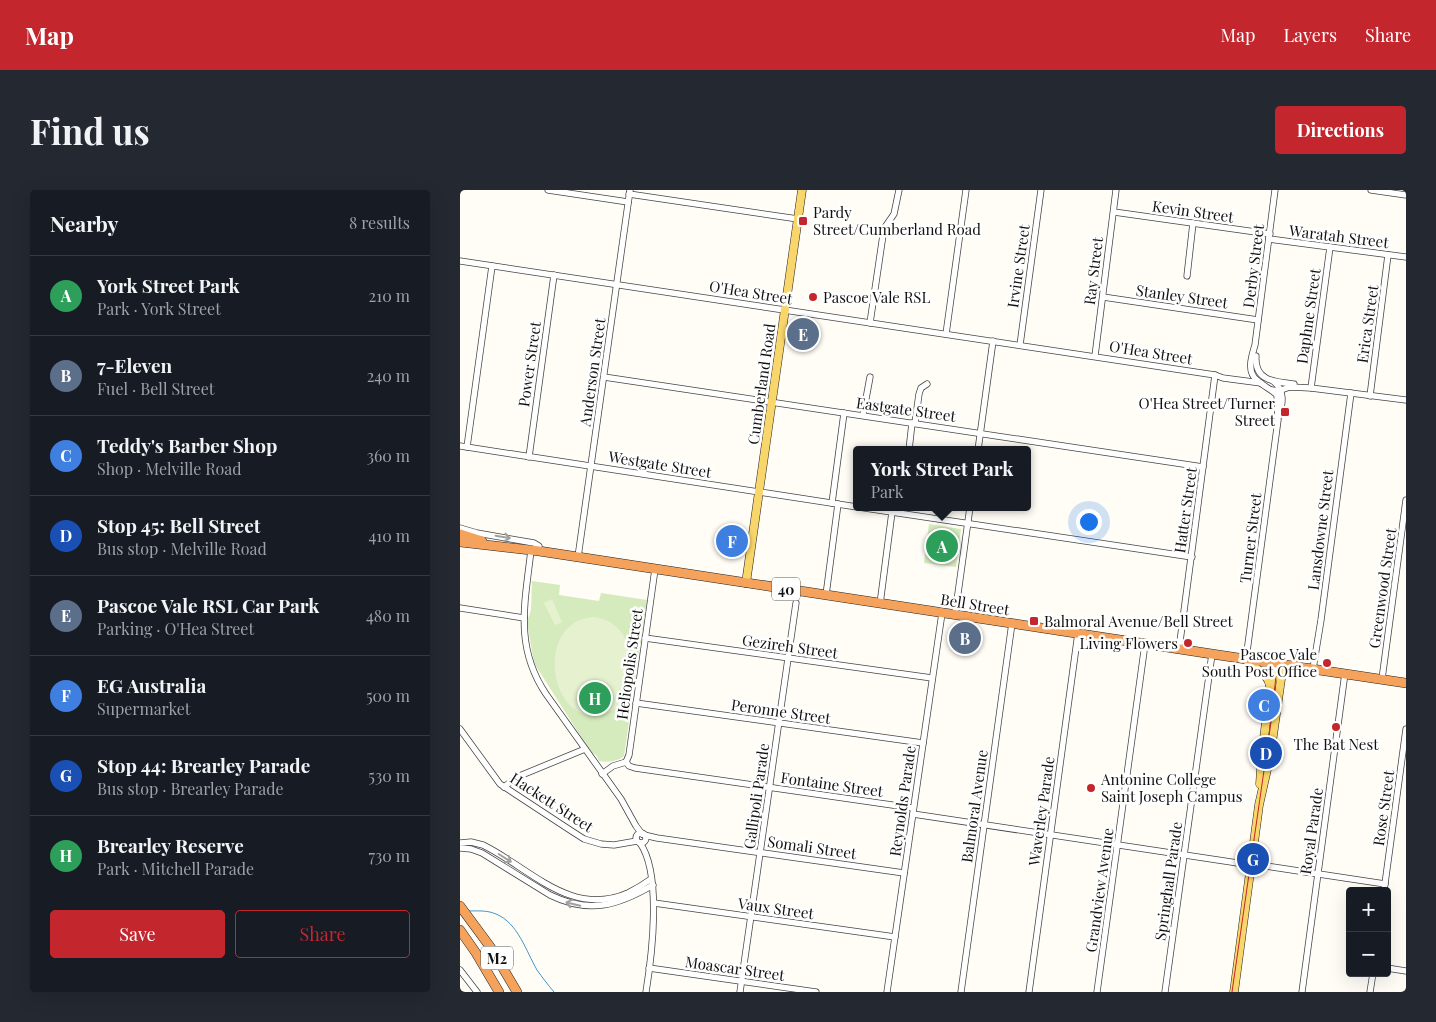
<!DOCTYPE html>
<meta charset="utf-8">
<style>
:root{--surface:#171b24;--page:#242831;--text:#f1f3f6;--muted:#9ea1a6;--line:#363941;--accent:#c4262e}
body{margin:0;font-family:"Playfair Display",serif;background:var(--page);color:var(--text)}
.controls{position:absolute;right:15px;bottom:15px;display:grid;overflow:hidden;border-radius:5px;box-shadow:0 5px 20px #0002}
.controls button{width:45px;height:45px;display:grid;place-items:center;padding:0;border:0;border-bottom:1px solid var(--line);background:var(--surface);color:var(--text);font:25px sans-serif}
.you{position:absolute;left:628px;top:331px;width:18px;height:18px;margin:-12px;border:4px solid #fff;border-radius:50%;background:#1a73e8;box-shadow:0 0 0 8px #1a73e833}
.badge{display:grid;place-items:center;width:32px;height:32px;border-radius:50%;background:var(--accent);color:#fff;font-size:16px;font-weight:700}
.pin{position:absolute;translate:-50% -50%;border:2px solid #fff;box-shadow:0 1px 5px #0006}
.popup{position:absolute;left:393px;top:256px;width:178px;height:65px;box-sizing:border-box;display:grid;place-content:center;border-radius:5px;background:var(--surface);filter:drop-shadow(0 1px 4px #0005);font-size:16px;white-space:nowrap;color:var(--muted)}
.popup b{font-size:19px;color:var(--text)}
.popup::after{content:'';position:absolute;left:50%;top:100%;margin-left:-10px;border:10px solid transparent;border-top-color:var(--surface)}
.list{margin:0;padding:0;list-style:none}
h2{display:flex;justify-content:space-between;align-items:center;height:65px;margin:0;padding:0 20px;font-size:21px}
h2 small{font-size:16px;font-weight:400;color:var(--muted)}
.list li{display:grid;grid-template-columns:32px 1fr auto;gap:15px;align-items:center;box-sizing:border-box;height:80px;padding:0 20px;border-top:1px solid var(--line)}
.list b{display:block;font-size:19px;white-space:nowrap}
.list p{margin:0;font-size:16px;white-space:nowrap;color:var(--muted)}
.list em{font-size:16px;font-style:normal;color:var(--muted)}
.actions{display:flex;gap:10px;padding:15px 20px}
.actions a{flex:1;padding:11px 0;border:1px solid var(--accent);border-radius:5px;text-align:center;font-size:18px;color:var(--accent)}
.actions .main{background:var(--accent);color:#fff}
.map{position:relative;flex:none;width:946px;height:802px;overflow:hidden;border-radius:5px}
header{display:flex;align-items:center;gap:30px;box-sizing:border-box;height:70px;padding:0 25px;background:var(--accent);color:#fff}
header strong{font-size:24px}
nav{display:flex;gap:28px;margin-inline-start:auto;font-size:18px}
.intro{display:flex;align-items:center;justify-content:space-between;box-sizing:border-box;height:120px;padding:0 30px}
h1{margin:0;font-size:35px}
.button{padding:12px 22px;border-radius:5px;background:var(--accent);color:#fff;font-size:18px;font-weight:700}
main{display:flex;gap:30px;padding:0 30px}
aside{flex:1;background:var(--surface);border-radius:5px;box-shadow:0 5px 20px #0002}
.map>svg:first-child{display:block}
</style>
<header>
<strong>Map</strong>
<nav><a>Map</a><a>Layers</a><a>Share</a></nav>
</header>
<div class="intro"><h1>Find us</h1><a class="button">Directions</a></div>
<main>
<aside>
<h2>Nearby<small>8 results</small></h2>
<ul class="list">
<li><span class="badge" style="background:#2e9e5b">A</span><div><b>York Street Park</b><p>Park · York Street</p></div><em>210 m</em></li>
<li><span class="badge" style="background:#5c6f8a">B</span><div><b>7-Eleven</b><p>Fuel · Bell Street</p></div><em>240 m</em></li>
<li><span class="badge" style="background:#3f7fe0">C</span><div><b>Teddy's Barber Shop</b><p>Shop · Melville Road</p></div><em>360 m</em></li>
<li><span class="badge" style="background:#1a4fb4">D</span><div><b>Stop 45: Bell Street</b><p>Bus stop · Melville Road</p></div><em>410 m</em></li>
<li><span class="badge" style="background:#5c6f8a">E</span><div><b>Pascoe Vale RSL Car Park</b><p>Parking · O'Hea Street</p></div><em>480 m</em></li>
<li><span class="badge" style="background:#3f7fe0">F</span><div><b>EG Australia</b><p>Supermarket</p></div><em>500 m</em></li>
<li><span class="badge" style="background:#1a4fb4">G</span><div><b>Stop 44: Brearley Parade</b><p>Bus stop · Brearley Parade</p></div><em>530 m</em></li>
<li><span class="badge" style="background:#2e9e5b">H</span><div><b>Brearley Reserve</b><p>Park · Mitchell Parade</p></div><em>730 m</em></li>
</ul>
<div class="actions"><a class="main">Save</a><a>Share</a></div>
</aside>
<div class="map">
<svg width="946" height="802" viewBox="0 0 946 802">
<rect width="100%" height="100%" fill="#fffdf5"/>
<g fill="#d5ebbd">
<polygon points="469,334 501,339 496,377 464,373"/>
<path d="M72,391L100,395L99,405L139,411L141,403L187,410L164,566C159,571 146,573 139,571L137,566L130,561L74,473L67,432L71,420Z"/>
</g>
<g fill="#e6f2cf">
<polygon points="92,409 102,432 95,435 84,413"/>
<path d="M133,427C141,428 148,430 154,435C173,449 177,485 166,505C160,516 151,523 139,525C89,533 74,432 133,427Z"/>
</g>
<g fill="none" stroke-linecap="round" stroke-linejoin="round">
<path stroke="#3f96cf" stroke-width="1" d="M8,721C17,721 27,720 36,724C58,733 66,761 77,780C82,787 88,795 94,802"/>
<g stroke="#444" stroke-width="7">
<g id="minor">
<polyline points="88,0 168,12"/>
<polyline points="911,0 946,5"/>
<polyline points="169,4 338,29"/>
<polyline points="654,22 810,44"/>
<polyline points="809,49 946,67"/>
<polyline points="0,71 755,185 763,188 801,193"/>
<polyline points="727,86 733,33"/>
<polyline points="643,107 798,130"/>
<polyline points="410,133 423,45 425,37 434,24 439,0"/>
<polyline points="486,144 506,0"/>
<polyline points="560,155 581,0"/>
<polyline points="635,166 656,0"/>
<path d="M796,166C794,191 815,192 834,194"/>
<polyline points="144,187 743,277"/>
<path d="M813,191C825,200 823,213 819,226"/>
<polyline points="851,198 870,57"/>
<polyline points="812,200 818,201 830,197 851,198 946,210"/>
<polyline points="910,206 928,65"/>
<polyline points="403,225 410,187"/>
<polyline points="455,233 459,204 461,198 467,194"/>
<polyline points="0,256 397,317"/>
<polyline points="7,257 32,76"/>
<polyline points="449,260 452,233"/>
<polyline points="518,260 533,151"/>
<polyline points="69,267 94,85"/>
<polyline points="372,313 384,223"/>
<polyline points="398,317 732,367"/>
<polyline points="0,338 17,343 74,353 79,356 79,361"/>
<path d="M71,360C65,413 54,456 86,504L161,609L176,636L182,644"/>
<polyline points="118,367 170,0"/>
<polyline points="366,405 378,314"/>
<polyline points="420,414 432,322"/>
<polyline points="0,418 64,428"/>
<polyline points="495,425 510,317"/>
<polyline points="185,448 472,488"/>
<polyline points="719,459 755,185"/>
<path d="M786,469L818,230L817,205C811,199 803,196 797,190C786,182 792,165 795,155L815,0"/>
<polyline points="853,479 861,430 891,203"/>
<polyline points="922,489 946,310"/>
<polyline points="176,513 463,553"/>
<polyline points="0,539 40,594 110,640 124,649 141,654 154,655 177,651"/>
<polyline points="166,572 169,565 195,379"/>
<polyline points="142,584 153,576 166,572 169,576 175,578 453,618"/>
<polyline points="44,597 57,587 125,559"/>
<polyline points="453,624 791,675"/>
<circle cx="181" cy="648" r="5"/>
<polyline points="184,645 197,648 444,683"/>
<path d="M0,653L11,652L23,655C70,678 111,728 168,703C176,699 184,694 191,689"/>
<path d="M180,653C202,684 192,765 186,802"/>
<path d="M0,658L11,659L22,663L90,705C129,724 157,716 193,695"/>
<polyline points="792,670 806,676 925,694"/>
<polyline points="924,701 946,539"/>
<polyline points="194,713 435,747"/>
<polyline points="189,778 356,802"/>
<polyline points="927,778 946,781"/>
<polyline points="0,780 17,802"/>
<polyline points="280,802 336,413"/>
<polyline points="427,802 482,423"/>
<polyline points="501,802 552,433"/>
<polyline points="569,802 618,443"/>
<polyline points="637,802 685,454"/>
<polyline points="705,802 752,464"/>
<polyline points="842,802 885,483"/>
<polyline points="910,802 913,783"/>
</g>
</g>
<g stroke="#222" stroke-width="9">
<g id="major">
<polyline points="286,393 342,0"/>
<path d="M786,469C794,480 808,482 810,496"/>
<polyline points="800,594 802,565 809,507 816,474"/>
<polyline points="774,802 799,615 810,566 823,475"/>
</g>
</g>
<g stroke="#222" stroke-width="10">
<g id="highway">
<polyline points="0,344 22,351"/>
<polyline points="0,352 79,361 752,464 946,493"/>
<polyline points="0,716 31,758 57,802"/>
<polyline points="0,740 16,763 39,802"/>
</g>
</g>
<use href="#minor" stroke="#fff" stroke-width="5.5"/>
<use href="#major" stroke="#f9d66b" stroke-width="8"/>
<use href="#highway" stroke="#f5a25d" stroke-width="9"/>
<polyline stroke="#c4262e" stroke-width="1" points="772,802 811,532 816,486"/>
</g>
<defs><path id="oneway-shaft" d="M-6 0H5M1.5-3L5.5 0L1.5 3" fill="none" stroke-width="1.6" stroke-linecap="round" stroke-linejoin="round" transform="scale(1.25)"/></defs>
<g stroke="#a0a0a0">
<use href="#oneway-shaft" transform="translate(43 347) rotate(10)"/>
<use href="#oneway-shaft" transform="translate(45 668) rotate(32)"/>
<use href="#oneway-shaft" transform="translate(113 714) rotate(-167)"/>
</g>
<g fill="#c4262e" stroke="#fff" stroke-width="2">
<rect x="338" y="26" width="10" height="10" rx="2.5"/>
<circle cx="353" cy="107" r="5"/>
<rect x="820" y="217" width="10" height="10" rx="2.5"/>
<rect x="569" y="426" width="10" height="10" rx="2.5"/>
<circle cx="728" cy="453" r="5"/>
<circle cx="867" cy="473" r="5"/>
<circle cx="876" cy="537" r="5"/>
<circle cx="631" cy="598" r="5"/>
</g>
<g text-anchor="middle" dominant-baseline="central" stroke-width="5" stroke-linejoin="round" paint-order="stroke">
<g fill="#fff" stroke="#585858" stroke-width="1">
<rect x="312" y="387.5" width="28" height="23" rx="4"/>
<rect x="21" y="756.5" width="32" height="23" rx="4"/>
</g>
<g font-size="14" font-weight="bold" fill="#111">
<text x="326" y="399">40</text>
<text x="37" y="768">M2</text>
</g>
<g font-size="15" fill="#111" stroke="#fff">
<text transform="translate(733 21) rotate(8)">Kevin Street</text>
<text transform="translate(879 46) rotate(7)">Waratah Street</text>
<text transform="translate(558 76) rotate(-82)">Irvine Street</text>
<text transform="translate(793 76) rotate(-83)">Derby Street</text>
<text transform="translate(633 81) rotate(-83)">Ray Street</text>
<text transform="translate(291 102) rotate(9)">O'Hea Street</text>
<text transform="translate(722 106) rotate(8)">Stanley Street</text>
<text transform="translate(848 126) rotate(-82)">Daphne Street</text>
<text transform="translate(907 134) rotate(-82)">Erica Street</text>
<text transform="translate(691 162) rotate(9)">O'Hea Street</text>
<text transform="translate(69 174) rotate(-82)">Power Street</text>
<text transform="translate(132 182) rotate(-82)">Anderson Street</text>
<text transform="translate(301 194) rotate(-82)">Cumberland Road</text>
<text transform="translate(446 219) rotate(8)">Eastgate Street</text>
<text transform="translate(200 274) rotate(9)">Westgate Street</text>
<text transform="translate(725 320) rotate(-82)">Hatter Street</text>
<text transform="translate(860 340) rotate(-83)">Lansdowne Street</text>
<text transform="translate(790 348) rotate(-83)">Turner Street</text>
<text transform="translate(922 398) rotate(-82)">Greenwood Street</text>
<text transform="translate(515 414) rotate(9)">Bell Street</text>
<text transform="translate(330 456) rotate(8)">Gezireh Street</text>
<text transform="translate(169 474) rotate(-82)">Heliopolis Street</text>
<text transform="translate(321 521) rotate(8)">Peronne Street</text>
<text transform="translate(372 594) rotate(8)">Fontaine Street</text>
<text transform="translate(296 606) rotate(-82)">Gallipoli Parade</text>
<text transform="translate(442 611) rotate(-82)">Reynolds Parade</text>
<text transform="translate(92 612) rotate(33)">Hackett Street</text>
<text transform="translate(514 616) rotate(-82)">Balmoral Avenue</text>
<text transform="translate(923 618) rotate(-82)">Rose Street</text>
<text transform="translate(581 621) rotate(-82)">Waverley Parade</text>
<text transform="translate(851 641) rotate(-82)">Royal Parade</text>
<text transform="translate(352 657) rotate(8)">Somali Street</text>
<text transform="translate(708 691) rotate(-82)">Springhall Parade</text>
<text transform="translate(639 700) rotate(-82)">Grandview Avenue</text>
<text transform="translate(316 718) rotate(8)">Vaux Street</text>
<text transform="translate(275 778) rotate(8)">Moascar Street</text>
</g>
<g font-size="15" fill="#111" stroke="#fff" text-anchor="start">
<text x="353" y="22">Pardy<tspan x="353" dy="17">Street/Cumberland Road</tspan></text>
<text x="363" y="107">Pascoe Vale RSL</text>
<text x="815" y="213" text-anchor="end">O'Hea Street/Turner<tspan x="815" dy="17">Street</tspan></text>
<text x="584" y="431">Balmoral Avenue/Bell Street</text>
<text x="718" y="453" text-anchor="end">Living Flowers</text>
<text x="857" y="464" text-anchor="end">Pascoe Vale<tspan x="857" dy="17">South Post Office</tspan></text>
<text x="876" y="554" text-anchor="middle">The Bat Nest</text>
<text x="641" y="589">Antonine College<tspan x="641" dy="17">Saint Joseph Campus</tspan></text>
</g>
</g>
</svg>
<div class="controls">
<button>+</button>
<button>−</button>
</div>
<div class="you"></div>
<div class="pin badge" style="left:482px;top:356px;background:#2e9e5b">A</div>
<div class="popup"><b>York Street Park</b>Park</div>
<div class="pin badge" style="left:505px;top:448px;background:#5c6f8a">B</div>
<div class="pin badge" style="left:804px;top:515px;background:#3f7fe0">C</div>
<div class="pin badge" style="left:806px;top:563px;background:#1a4fb4">D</div>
<div class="pin badge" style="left:343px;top:144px;background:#5c6f8a">E</div>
<div class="pin badge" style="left:272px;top:351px;background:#3f7fe0">F</div>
<div class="pin badge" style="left:793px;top:669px;background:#1a4fb4">G</div>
<div class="pin badge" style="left:135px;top:508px;background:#2e9e5b">H</div>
</div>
</main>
